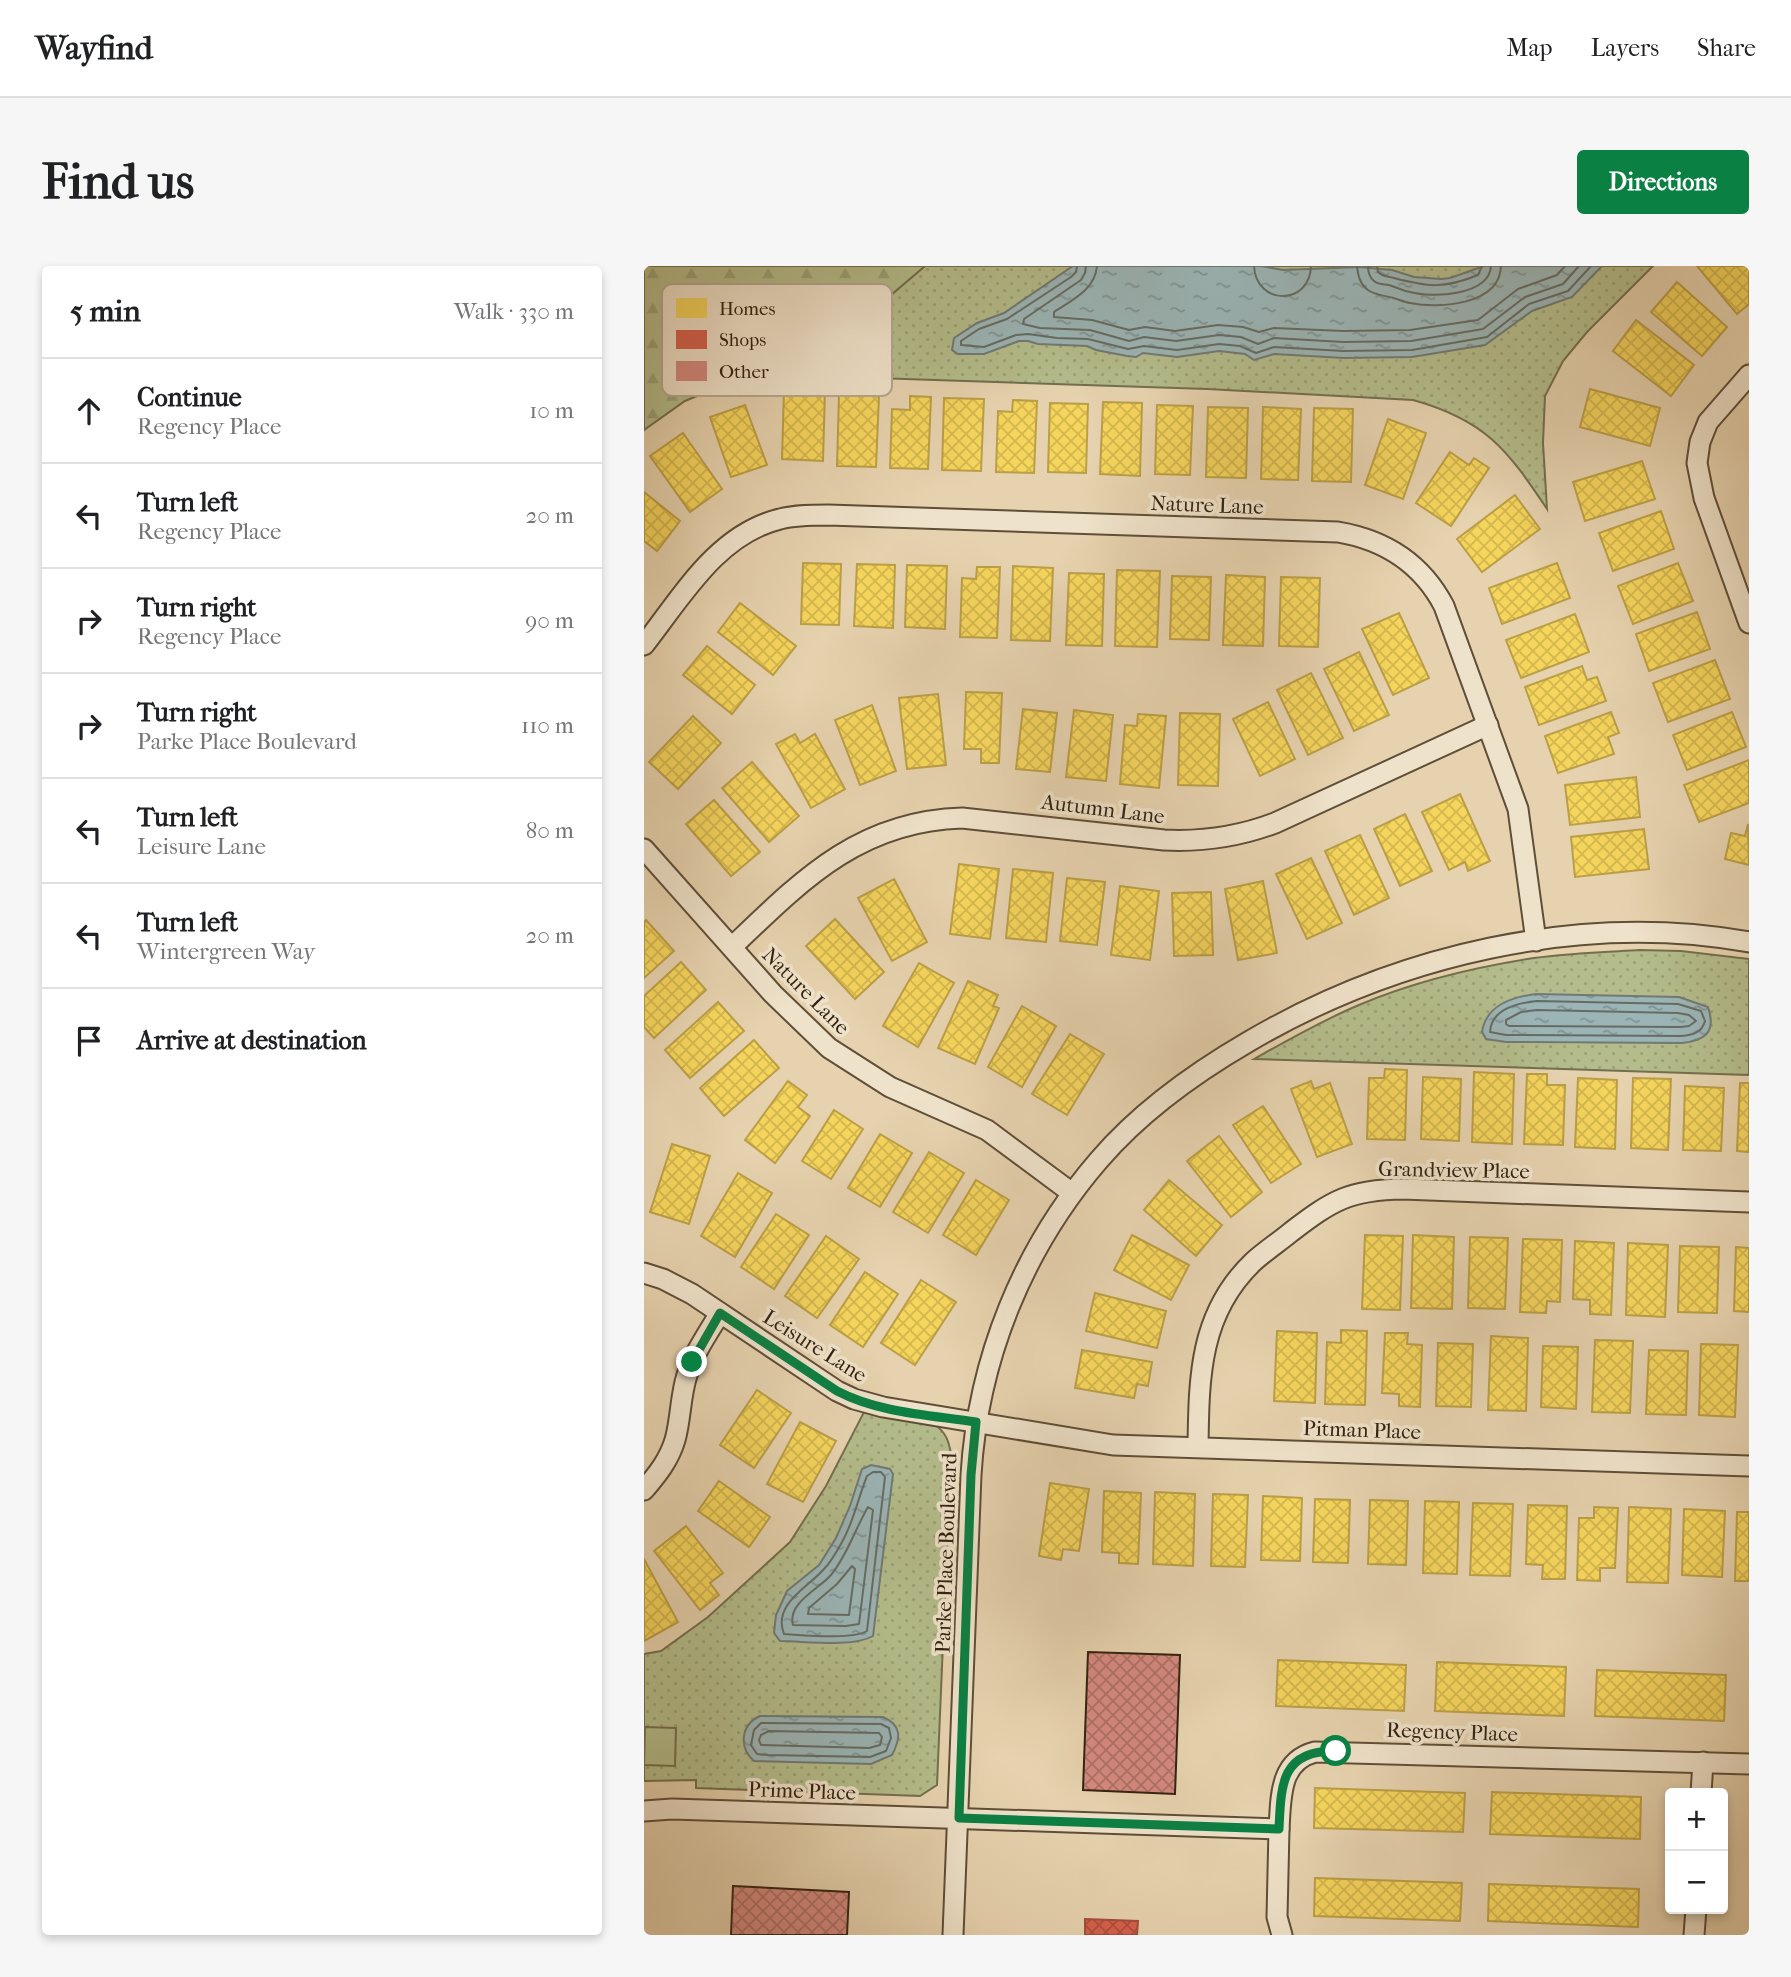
<!DOCTYPE html>
<meta charset="utf-8">
<style>
:root{--surface:#fff;--page:#f6f6f6;--text:#202124;--muted:#757577;--line:#e0e0e0;--accent:#0b8043}
body{margin:0;font-family:"IM FELL French Canon",serif;background:var(--page);color:var(--text)}
.controls{position:absolute;right:21px;bottom:21px;display:grid;overflow:hidden;border-radius:7px;box-shadow:0 4px 10px #0003}
.controls button{width:63px;height:63px;display:grid;place-items:center;padding:0;border:0;border-bottom:2px solid var(--line);background:var(--surface);color:var(--text);font:35px sans-serif}
.stop{position:absolute;width:21px;height:21px;margin:-16px;border:5px solid #0b8043;border-radius:50%;background:#fff}
.stop.end{background:#0b8043;border-color:#fff;box-shadow:0 2px 7px #0008}
.list{margin:0;padding:0;list-style:none}
h2{display:flex;justify-content:space-between;align-items:center;height:91px;margin:0;padding:0 28px;font-size:30px}
h2 small{font-size:23px;font-weight:400;color:var(--muted)}
.list li{display:grid;grid-template-columns:46px 1fr auto;gap:21px;align-items:center;box-sizing:border-box;height:105px;padding:0 28px;border-top:2px solid var(--line)}
.list b{display:block;font-size:26px;white-space:nowrap}
.list p{margin:0;font-size:23px;white-space:nowrap;color:var(--muted)}
.list em{font-size:23px;font-style:normal;color:var(--muted)}
.icon{flex:none;width:38px;height:38px;fill:none;stroke:currentColor;stroke-width:2;stroke-linecap:round;stroke-linejoin:round}
.map{position:relative;flex:none;width:1105px;height:1669px;overflow:hidden;border-radius:7px}
header{display:flex;align-items:center;gap:42px;box-sizing:border-box;height:98px;padding:0 35px;background:var(--surface);border-bottom:2px solid var(--line)}
header strong{font-size:33px}
nav{display:flex;gap:38px;margin-inline-start:auto;font-size:24px}
.intro{display:flex;align-items:center;justify-content:space-between;box-sizing:border-box;height:168px;padding:0 42px}
h1{margin:0;font-size:49px}
.button{padding:18px 32px;border-radius:7px;background:var(--accent);color:#fff;font-size:24px;font-weight:700}
main{display:flex;gap:42px;padding:0 42px}
aside{flex:1;background:var(--surface);border-radius:7px;box-shadow:0 4px 10px #0003}
.map>svg:first-child{display:block}
</style>
<header>
<strong>Wayfind</strong>
<nav><a>Map</a><a>Layers</a><a>Share</a></nav>
</header>
<div class="intro"><h1>Find us</h1><a class="button">Directions</a></div>
<main>
<aside>
<h2>5 min<small>Walk · 330 m</small></h2>
<ul class="list">
<li><svg class="icon" aria-label="ahead" viewBox="0 0 24 24"><path d="M12 20V5M6 11l6-6 6 6"/></svg><div><b>Continue</b><p>Regency Place</p></div><em>10 m</em></li>
<li><svg class="icon" aria-label="left" viewBox="0 0 24 24"><path d="M17 20v-9H6M10 6l-5 5 5 5"/></svg><div><b>Turn left</b><p>Regency Place</p></div><em>20 m</em></li>
<li><svg class="icon" aria-label="right" viewBox="0 0 24 24"><path d="M7 20v-9h11M14 6l5 5-5 5"/></svg><div><b>Turn right</b><p>Regency Place</p></div><em>90 m</em></li>
<li><svg class="icon" aria-label="right" viewBox="0 0 24 24"><path d="M7 20v-9h11M14 6l5 5-5 5"/></svg><div><b>Turn right</b><p>Parke Place Boulevard</p></div><em>110 m</em></li>
<li><svg class="icon" aria-label="left" viewBox="0 0 24 24"><path d="M17 20v-9H6M10 6l-5 5 5 5"/></svg><div><b>Turn left</b><p>Leisure Lane</p></div><em>80 m</em></li>
<li><svg class="icon" aria-label="left" viewBox="0 0 24 24"><path d="M17 20v-9H6M10 6l-5 5 5 5"/></svg><div><b>Turn left</b><p>Wintergreen Way</p></div><em>20 m</em></li>
<li><svg class="icon" aria-label="arrive" viewBox="0 0 24 24"><path d="M6 21V4h12l-3 4 3 4H6"/></svg><div><b>Arrive at destination</b></div></li>
</ul>
</aside>
<div class="map">
<svg width="1105" height="1669" viewBox="0 0 1105 1669">
<defs>
<pattern id="grass-dots" width="8" height="8" patternUnits="userSpaceOnUse" patternTransform="scale(1.75)"><rect width="8" height="8" fill="#b4bc8b"/><path d="M2 2h.1M6 6h.1" fill="none" stroke="#9ba177" stroke-width="1.8" stroke-linecap="round"/></pattern>
<pattern id="forest-firs" width="22" height="20" patternUnits="userSpaceOnUse" patternTransform="scale(1.75)"><rect width="22" height="20" fill="#b4bc8b"/><path d="M5 1l3.5 6h-7zM16 11l3.5 6h-7z" fill="#9ba177"/></pattern>
<pattern id="water-ripples" width="26" height="14" patternUnits="userSpaceOnUse" patternTransform="scale(1.75)"><rect width="26" height="14" fill="#9bb5b6"/><path d="M2 4q2-2 4 0t4 0M15 11q2-2 4 0t4 0" fill="none" stroke="#7f9393"/></pattern>
<pattern id="homes-cross-hatch" width="8" height="8" patternUnits="userSpaceOnUse" patternTransform="scale(1.75)"><rect width="8" height="8" fill="#f6d55c"/><path d="M0 0l8 8M0 8l8-8" fill="none" stroke="#d3b74f"/></pattern>
<pattern id="shops-cross-hatch" width="8" height="8" patternUnits="userSpaceOnUse" patternTransform="scale(1.75)"><rect width="8" height="8" fill="#d6604d"/><path d="M0 0l8 8M0 8l8-8" fill="none" stroke="#ae4f3f"/></pattern>
<pattern id="building-cross-hatch" width="8" height="8" patternUnits="userSpaceOnUse" patternTransform="scale(1.75)"><rect width="8" height="8" fill="#d5897f"/><path d="M0 0l8 8M0 8l8-8" fill="none" stroke="#ad7067"/></pattern>
</defs>
<rect width="100%" height="100%" fill="#e6d2ae"/>
<filter id="stains"><feTurbulence type="fractalNoise" baseFrequency=".00286" numOctaves="4"/><feColorMatrix values="0 0 0 0 .2 0 0 0 0 .09 0 0 0 0 .02 0 0 0 .5 -.17"/></filter>
<radialGradient id="worn" r=".72"><stop offset=".6" stop-color="#630" stop-opacity="0"/><stop offset="1" stop-color="#630" stop-opacity=".3"/></radialGradient>
<g fill="url(#grass-dots)" stroke="#736f4e" stroke-width="2">
<path d="M281,0H1009L943,66L919,95L901,130L899,177L903,243C863,183 841,154 769,134L563,123L108,108L200,69Z"/>
<path d="M996,684L1037,685L1105,693V809L610,793C644,774 679,754 715,739C769,716 832,701 890,692C925,687 961,686 996,684Z"/>
<path d="M220,1146L291,1159C302,1166 305,1176 307,1188L293,1519L276,1530L52,1522V1514L0,1515V1388L17,1385L64,1351L146,1276L182,1220Z"/>
</g>
<polygon fill="url(#forest-firs)" stroke="#736f4e" stroke-width="2" points="0,0 281,0 200,69 41,135 0,164"/>
<polygon fill="#b4bc8b" stroke="#736f4e" stroke-width="2" points="1,1461 32,1462 31,1500 0,1499"/>
<g fill="url(#water-ripples)" stroke="#717a74" stroke-width="2">
<polygon points="429,0 617,0 639,4 715,1 748,4 770,11 797,13 806,12 840,0 958,0 928,31 888,45 841,79 768,91 700,92 630,88 610,94 601,88 575,85 533,91 499,87 492,91 483,90 452,84 443,80 394,78 384,75 375,75 340,88 314,88 308,84 310,72 333,57 360,47"/>
<path d="M892,728L1035,731L1064,741C1072,765 1063,774 1038,777L862,776L842,773L838,766C842,739 868,731 892,728Z"/>
<path d="M227,1199L246,1203L249,1208L229,1370C208,1382 161,1375 136,1375L130,1367L132,1349L143,1325L175,1299L192,1272L206,1240L218,1203Z"/>
<path d="M116,1450L239,1451C258,1459 257,1472 248,1489L227,1498L110,1495C95,1482 96,1459 116,1450Z"/>
</g>
<g fill="url(#homes-cross-hatch)" stroke="#bb9f46" stroke-width="2">
<polygon points="1053,0 1103,0 1105,3 1105,38 1093,48"/>
<polygon points="1033,16 1083,61 1058,90 1007,46"/>
<polygon points="992,54 1050,99 1027,130 969,85"/>
<polygon points="140,123 181,124 179,195 138,193"/>
<polygon points="946,123 1016,142 1006,180 936,161"/>
<polygon points="195,129 235,130 232,201 193,200"/>
<polygon points="266,130 287,131 284,203 246,202 248,143 266,144"/>
<polygon points="300,132 340,133 337,205 298,204"/>
<polygon points="369,134 393,135 390,207 352,206 354,145 368,146"/>
<polygon points="459,136 498,137 496,210 456,208"/>
<polygon points="406,137 444,138 442,207 404,206"/>
<polygon points="101,139 123,199 87,211 66,151"/>
<polygon points="513,139 549,140 546,209 511,208"/>
<polygon points="564,141 604,142 602,212 562,211"/>
<polygon points="619,141 657,143 654,214 617,213"/>
<polygon points="670,142 709,143 707,216 668,215"/>
<polygon points="744,153 782,167 759,233 721,219"/>
<polygon points="39,167 78,223 46,246 6,190"/>
<polygon points="806,186 825,199 830,192 845,202 807,260 772,237"/>
<polygon points="998,195 1011,233 941,255 929,216"/>
<polygon points="0,226 36,255 13,285 0,275"/>
<polygon points="871,229 896,263 838,306 813,273"/>
<polygon points="1017,245 1030,283 969,305 955,267"/>
<polygon points="159,297 197,298 195,359 157,358"/>
<polygon points="913,297 926,332 858,358 845,322"/>
<polygon points="1034,297 1049,335 989,358 974,320"/>
<polygon points="213,298 251,299 249,362 210,360"/>
<polygon points="263,299 303,300 301,363 261,361"/>
<polygon points="369,300 409,302 406,375 367,374"/>
<polygon points="333,301 356,301 353,372 316,371 318,312 332,313"/>
<polygon points="473,304 516,305 513,381 471,380"/>
<polygon points="425,307 460,308 458,380 422,379"/>
<polygon points="582,309 621,311 619,380 579,379"/>
<polygon points="528,310 567,311 565,374 526,373"/>
<polygon points="637,311 676,312 674,381 635,380"/>
<polygon points="96,337 152,380 129,409 74,366"/>
<polygon points="1053,346 1066,383 1005,405 992,368"/>
<polygon points="755,347 785,412 749,429 718,363"/>
<polygon points="931,348 945,386 877,412 862,374"/>
<polygon points="63,380 111,419 88,448 39,409"/>
<polygon points="715,386 745,449 710,465 680,403"/>
<polygon points="1071,394 1086,433 1024,456 1009,417"/>
<polygon points="938,400 943,414 953,411 962,435 895,459 881,421"/>
<polygon points="667,407 699,472 664,489 633,424"/>
<polygon points="322,426 358,427 355,497 337,497 337,483 320,483"/>
<polygon points="294,428 302,499 263,503 255,432"/>
<polygon points="624,436 651,493 616,510 589,453"/>
<polygon points="228,439 252,505 216,519 191,454"/>
<polygon points="379,443 413,447 406,506 372,503"/>
<polygon points="430,444 469,449 462,515 422,511"/>
<polygon points="967,446 975,467 964,471 970,488 914,507 901,470"/>
<polygon points="1088,446 1102,481 1043,504 1029,469"/>
<polygon points="536,447 576,448 574,520 534,519"/>
<polygon points="494,448 522,450 515,522 476,518 481,459 493,460"/>
<polygon points="49,450 77,477 34,523 5,496"/>
<polygon points="151,468 156,477 171,468 201,523 167,542 132,478"/>
<polygon points="1105,494 1105,537 1055,556 1040,519"/>
<polygon points="108,496 155,550 125,576 78,522"/>
<polygon points="992,511 996,551 926,559 921,519"/>
<polygon points="816,528 846,595 824,605 821,596 805,604 778,546"/>
<polygon points="70,534 116,586 87,610 42,558"/>
<polygon points="761,548 788,605 756,620 730,563"/>
<polygon points="1104,558 1105,599 1081,593 1087,567 1101,570"/>
<polygon points="1000,563 1005,603 931,611 927,571"/>
<polygon points="716,569 745,632 710,649 681,585"/>
<polygon points="667,592 698,657 663,673 632,608"/>
<polygon points="315,598 355,603 346,673 306,668"/>
<polygon points="369,603 409,607 402,676 362,672"/>
<polygon points="423,612 461,616 453,679 416,675"/>
<polygon points="250,613 283,676 248,695 214,632"/>
<polygon points="619,615 633,687 594,694 581,623"/>
<polygon points="476,620 515,625 506,694 467,689"/>
<polygon points="567,626 569,689 530,690 528,627"/>
<polygon points="191,653 240,706 211,733 162,680"/>
<polygon points="2,654 30,685 0,712 0,656"/>
<polygon points="37,696 62,724 10,772 0,761 0,730"/>
<polygon points="275,697 310,717 274,781 239,760"/>
<polygon points="324,715 354,729 349,740 355,742 331,798 294,782"/>
<polygon points="74,736 100,765 46,812 21,784"/>
<polygon points="378,740 412,760 378,821 344,801"/>
<polygon points="426,768 460,788 423,849 388,828"/>
<polygon points="110,774 135,802 80,850 56,822"/>
<polygon points="741,803 763,804 761,874 723,873 725,812 740,812"/>
<polygon points="830,806 870,808 868,878 828,876"/>
<polygon points="883,808 903,808 903,819 921,819 919,879 880,878"/>
<polygon points="779,811 817,813 815,875 777,873"/>
<polygon points="934,812 973,814 971,883 931,881"/>
<polygon points="989,812 1027,813 1024,884 987,882"/>
<polygon points="144,815 163,829 154,841 166,850 131,897 101,874"/>
<polygon points="667,815 670,823 686,817 708,878 673,891 647,823"/>
<polygon points="1096,817 1105,817 1105,886 1093,885"/>
<polygon points="1041,820 1080,822 1077,885 1039,884"/>
<polygon points="619,840 657,898 627,917 589,859"/>
<polygon points="190,844 219,863 187,913 158,895"/>
<polygon points="236,868 268,887 236,941 204,922"/>
<polygon points="575,870 618,926 587,951 543,895"/>
<polygon points="28,878 66,890 45,958 6,946"/>
<polygon points="285,886 320,907 284,967 249,946"/>
<polygon points="94,907 128,927 91,991 57,970"/>
<polygon points="332,914 365,934 332,989 299,969"/>
<polygon points="525,914 578,959 552,990 500,944"/>
<polygon points="132,948 165,969 130,1023 97,1001"/>
<polygon points="488,969 545,999 527,1034 470,1004"/>
<polygon points="721,969 759,970 756,1044 718,1043"/>
<polygon points="769,969 810,971 808,1043 767,1042"/>
<polygon points="182,970 215,993 173,1052 141,1030"/>
<polygon points="826,971 864,972 861,1043 824,1042"/>
<polygon points="879,973 918,974 916,1036 903,1035 902,1047 876,1046"/>
<polygon points="931,975 970,977 967,1049 946,1048 946,1034 929,1033"/>
<polygon points="984,977 1024,979 1021,1051 982,1049"/>
<polygon points="1036,980 1075,981 1073,1047 1034,1046"/>
<polygon points="1092,981 1105,982 1105,1046 1090,1045"/>
<polygon points="221,1006 254,1028 219,1081 186,1059"/>
<polygon points="277,1014 312,1036 271,1099 237,1077"/>
<polygon points="451,1027 522,1045 513,1082 442,1065"/>
<polygon points="697,1064 723,1065 721,1139 681,1138 683,1076 697,1077"/>
<polygon points="633,1065 673,1067 671,1137 630,1135"/>
<polygon points="741,1067 764,1067 763,1078 778,1079 776,1141 755,1140 755,1128 738,1127"/>
<polygon points="847,1070 884,1072 882,1145 844,1144"/>
<polygon points="951,1074 989,1075 986,1147 948,1146"/>
<polygon points="794,1077 829,1078 827,1141 792,1140"/>
<polygon points="1057,1078 1094,1079 1091,1151 1055,1149"/>
<polygon points="899,1080 934,1081 932,1143 897,1141"/>
<polygon points="438,1084 508,1096 504,1120 493,1118 490,1132 431,1122"/>
<polygon points="1005,1084 1044,1085 1042,1149 1002,1148"/>
<polygon points="113,1124 147,1147 110,1202 76,1179"/>
<polygon points="156,1156 192,1175 159,1236 123,1218"/>
<polygon points="75,1215 126,1251 105,1281 54,1245"/>
<polygon points="406,1217 445,1223 435,1285 419,1283 417,1294 395,1290"/>
<polygon points="460,1225 497,1227 494,1298 475,1297 475,1287 458,1286"/>
<polygon points="511,1226 551,1228 549,1300 509,1298"/>
<polygon points="569,1228 604,1229 601,1301 567,1300"/>
<polygon points="619,1230 658,1232 656,1295 617,1294"/>
<polygon points="671,1233 706,1234 704,1297 669,1296"/>
<polygon points="726,1234 764,1235 762,1299 724,1298"/>
<polygon points="781,1235 815,1236 813,1308 779,1307"/>
<polygon points="829,1237 869,1238 866,1310 826,1309"/>
<polygon points="884,1239 923,1240 921,1313 898,1313 899,1299 882,1298"/>
<polygon points="950,1241 974,1242 971,1302 956,1302 956,1315 933,1314 935,1252 950,1252"/>
<polygon points="985,1241 1027,1243 1024,1317 983,1316"/>
<polygon points="1040,1243 1081,1245 1078,1311 1038,1309"/>
<polygon points="1093,1246 1105,1246 1105,1315 1091,1315"/>
<polygon points="42,1260 79,1307 66,1317 75,1329 56,1344 10,1285"/>
<polygon points="0,1293 34,1356 0,1375"/>
<polygon points="634,1394 762,1399 760,1445 632,1440"/>
<polygon points="793,1396 922,1401 920,1450 791,1445"/>
<polygon points="953,1404 1082,1409 1080,1455 951,1450"/>
<polygon points="671,1522 821,1527 819,1566 670,1562"/>
<polygon points="848,1526 997,1531 996,1573 846,1568"/>
<polygon points="671,1612 818,1617 816,1655 670,1650"/>
<polygon points="845,1618 995,1623 994,1661 844,1655"/>
</g>
<polygon fill="url(#shops-cross-hatch)" stroke="#a54d3b" stroke-width="2" points="441,1653 494,1655 493,1669 441,1669"/>
<g fill="none" stroke-linecap="round" stroke-linejoin="round">
<g stroke="#666c64" stroke-width="2">
<polyline points="433,0 432,6 427,11 363,53 335,63 317,75 317,79 340,81 372,69 384,68 413,72 444,73 484,83 500,80 533,84 575,78 596,80 612,87 630,81 699,85 768,84 843,71 885,38 924,25 947,0"/>
<polyline points="442,0 441,7 437,14 380,53 379,58 396,62 446,64 485,75 500,71 532,75 575,69 597,71 614,78 630,72 699,76 767,75 839,63 881,31 919,18 935,0"/>
<path d="M453,0C451,24 428,34 410,46V51L448,54L485,64L501,61L531,65L574,59L599,61L615,66L630,62L699,65L766,64L834,54L874,23L913,9L921,0"/>
<path d="M610,0C612,40 666,40 667,0"/>
<path d="M713,0C714,10 716,18 724,24C731,29 738,29 745,31C752,32 759,36 766,37C795,43 856,39 857,0"/>
<path d="M724,0C724,6 725,11 730,15C735,19 739,18 745,19C752,21 759,25 766,26C788,32 845,30 847,0"/>
<path d="M733,0L734,6C739,11 743,10 750,12C784,21 800,23 834,9L838,0"/>
<path d="M893,735L1034,738L1057,745L1061,755C1058,767 1048,769 1037,770L862,769L846,766C847,743 874,737 893,735Z"/>
<polygon points="893,744 1034,747 1045,749 1052,755 1045,760 1037,761 865,760 862,758 862,754 877,746"/>
<path d="M229,1206H237L241,1211L223,1365C207,1374 159,1369 140,1368C128,1338 165,1321 180,1303C187,1296 193,1285 198,1276C210,1255 214,1232 223,1210Z"/>
<path d="M224,1241L229,1244L215,1358L202,1360L149,1359C143,1337 175,1323 187,1309C204,1288 211,1263 224,1241Z"/>
<polygon points="208,1300 211,1303 205,1349 164,1348 165,1342 193,1318"/>
<polygon points="117,1457 237,1458 245,1462 247,1472 242,1485 226,1491 124,1489 113,1488 107,1479 110,1464"/>
<polygon points="125,1465 235,1467 238,1471 236,1479 225,1482 117,1479 115,1474 117,1469"/>
</g>
</g>
<g fill="url(#building-cross-hatch)" stroke="#322211" stroke-width="2">
<polygon points="444,1386 536,1389 531,1528 439,1524"/>
<polygon points="89,1620 205,1626 203,1669 87,1669"/>
</g>
<g fill="none" stroke-linecap="round" stroke-linejoin="round">
<g stroke="#5f4e38" stroke-width="23">
<g id="street">
<polyline points="1105,109 1064,156 1056,176 1053,197 1060,232 1105,357"/>
<path d="M0,379C37,332 73,268 136,253C151,249 168,249 184,249L694,266C741,274 778,298 800,340L874,543L892,675"/>
<polyline points="0,583 129,728 185,782 246,821 343,864 428,927"/>
<path d="M88,681C158,614 215,555 318,552L520,574C559,576 594,571 631,557L844,459"/>
<polyline points="0,1007 19,1013 48,1028 193,1125 210,1133 239,1141 469,1179 1105,1200"/>
<path d="M554,1181C555,1112 555,1048 609,996C621,985 635,976 647,966C689,934 705,924 759,923L1105,936"/>
<path d="M0,1224C13,1209 25,1194 31,1174C37,1153 36,1131 43,1109C50,1087 64,1067 76,1047"/>
<polyline points="1057,1527 1059,1496"/>
<path d="M0,1545L28,1543L635,1563C637,1532 635,1495 671,1486L1105,1498"/>
<polyline points="635,1563 633,1651 638,1669"/>
<path d="M309,1669L327,1209C334,1093 379,982 455,894C497,845 549,808 604,776C752,689 935,646 1105,676"/>
<polyline points="1050,1669 1052,1643"/>
</g>
</g>
<use href="#street" stroke="#efe2ca" stroke-width="19"/>
</g>
<g fill="none" stroke-linecap="round" stroke-linejoin="round">
<path stroke="#0b8043" stroke-width="9" d="M48,1096L76,1047L193,1125C235,1147 286,1149 332,1156L327,1209L315,1552L635,1563C637,1519 637,1484 692,1485"/>
</g>
<g text-anchor="middle" dominant-baseline="central" stroke-width="7" stroke-linejoin="round" paint-order="stroke">
<g font-size="21" fill="#322211" stroke="#efe2ca">
<text transform="translate(563 239) rotate(2)">Nature Lane</text>
<text transform="translate(459 543) rotate(7)">Autumn Lane</text>
<text transform="translate(162 725) rotate(45)">Nature Lane</text>
<text transform="translate(810 904) rotate(1)">Grandview Place</text>
<text transform="translate(171 1080) rotate(32)">Leisure Lane</text>
<text transform="translate(718 1164) rotate(2)">Pitman Place</text>
<text transform="translate(302 1287) rotate(-88)">Parke Place Boulevard</text>
<text transform="translate(808 1466) rotate(2)">Regency Place</text>
<text transform="translate(158 1525) rotate(2)">Prime Place</text>
</g>
</g>
<rect x="18" y="18" width="230" height="112" rx="10" fill="#efe2ca" stroke="#b6a892" stroke-width="2"/>
<rect x="32" y="32" width="31" height="20" fill="#f6d55c"/>
<rect x="32" y="64" width="31" height="19" fill="#d6604d"/>
<rect x="32" y="95" width="31" height="20" fill="#d5897f"/>
<g font-size="19" fill="#322211">
<text x="75" y="49">Homes</text>
<text x="75" y="80">Shops</text>
<text x="75" y="112">Other</text>
</g>
<rect width="100%" height="100%" filter="url(#stains)"/>
<rect width="100%" height="100%" fill="url(#worn)"/>
</svg>
<div class="controls">
<button>+</button>
<button>−</button>
</div>
<div class="stop" style="left:692px;top:1485px"></div>
<div class="stop end" style="left:48px;top:1096px"></div>
</div>
</main>
